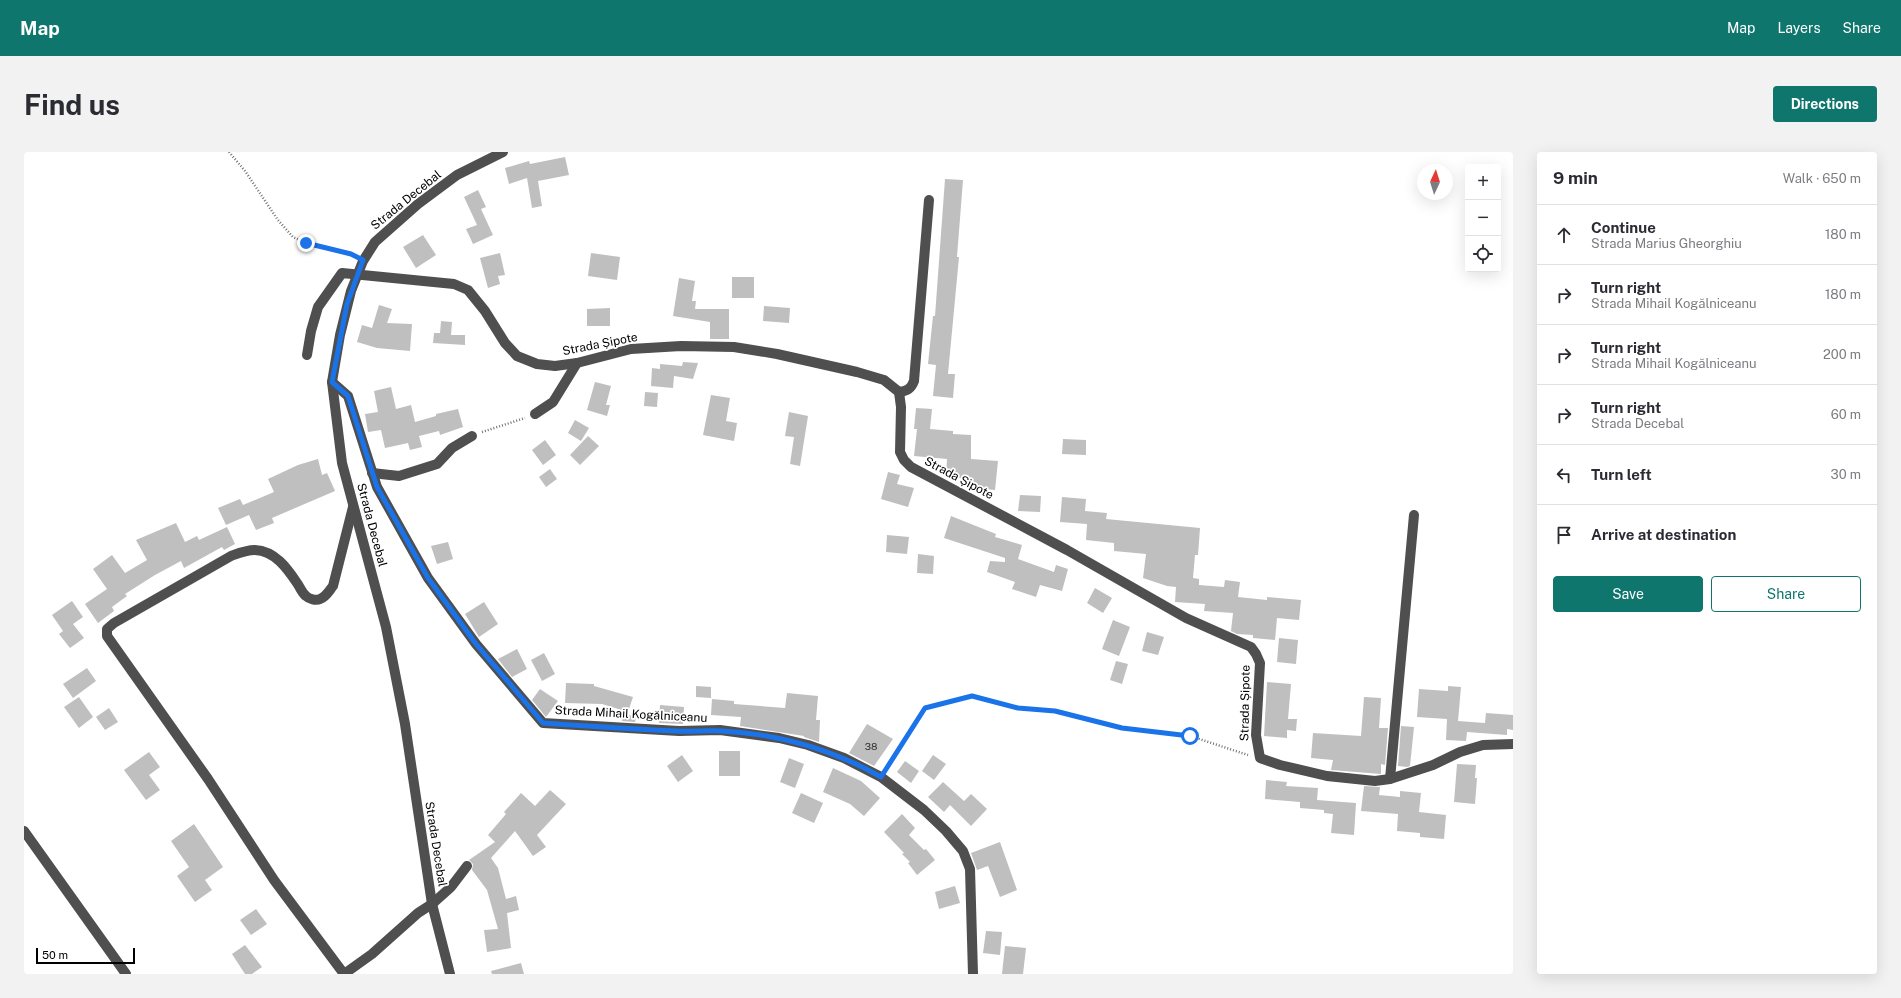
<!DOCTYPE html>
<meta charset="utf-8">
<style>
:root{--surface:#fff;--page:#f2f2f3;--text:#2b2b33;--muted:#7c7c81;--line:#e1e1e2;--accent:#0f766e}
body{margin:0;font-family:"Public Sans",sans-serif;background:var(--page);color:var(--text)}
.controls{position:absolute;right:12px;top:12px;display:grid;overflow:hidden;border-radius:4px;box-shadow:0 4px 16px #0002}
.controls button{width:36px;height:36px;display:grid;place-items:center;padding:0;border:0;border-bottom:1px solid var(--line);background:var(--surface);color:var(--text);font:20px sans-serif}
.compass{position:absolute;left:1393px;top:12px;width:36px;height:36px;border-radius:50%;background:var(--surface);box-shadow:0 4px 16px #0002;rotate:4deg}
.scale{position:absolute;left:12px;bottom:10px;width:99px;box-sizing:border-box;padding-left:4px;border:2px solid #000;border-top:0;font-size:11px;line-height:14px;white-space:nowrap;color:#000;-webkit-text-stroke:3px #fff;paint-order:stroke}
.stop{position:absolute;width:12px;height:12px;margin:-9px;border:3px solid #1a73e8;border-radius:50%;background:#fff}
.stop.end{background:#1a73e8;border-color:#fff;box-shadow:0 1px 4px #0008}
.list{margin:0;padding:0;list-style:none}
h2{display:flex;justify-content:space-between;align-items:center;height:52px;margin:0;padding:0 16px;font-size:17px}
h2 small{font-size:13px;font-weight:400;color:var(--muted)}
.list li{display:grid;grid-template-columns:26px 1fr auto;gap:12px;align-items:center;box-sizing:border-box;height:60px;padding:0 16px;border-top:1px solid var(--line)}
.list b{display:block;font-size:15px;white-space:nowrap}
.list p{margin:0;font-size:13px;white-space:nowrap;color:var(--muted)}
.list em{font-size:13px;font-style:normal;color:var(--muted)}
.actions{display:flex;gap:8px;padding:12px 16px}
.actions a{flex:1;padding:9px 0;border:1px solid var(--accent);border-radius:4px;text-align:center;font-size:14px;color:var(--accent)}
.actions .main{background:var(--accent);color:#fff}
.icon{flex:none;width:22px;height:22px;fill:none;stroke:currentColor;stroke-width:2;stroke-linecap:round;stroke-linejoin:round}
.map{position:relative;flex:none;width:1489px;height:822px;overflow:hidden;border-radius:4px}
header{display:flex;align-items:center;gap:24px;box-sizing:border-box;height:56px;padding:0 20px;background:var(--accent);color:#fff}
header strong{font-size:19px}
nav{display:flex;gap:22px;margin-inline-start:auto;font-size:14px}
.intro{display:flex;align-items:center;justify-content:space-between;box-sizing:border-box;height:96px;padding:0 24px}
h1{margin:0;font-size:28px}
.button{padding:10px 18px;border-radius:4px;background:var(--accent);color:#fff;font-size:14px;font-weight:700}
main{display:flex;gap:24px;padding:0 24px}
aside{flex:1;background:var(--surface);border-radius:4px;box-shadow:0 4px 16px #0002}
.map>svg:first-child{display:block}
</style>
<header>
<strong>Map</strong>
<nav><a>Map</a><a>Layers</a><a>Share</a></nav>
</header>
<div class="intro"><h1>Find us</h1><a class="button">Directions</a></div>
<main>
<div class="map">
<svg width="1489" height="822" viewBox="0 0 1489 822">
<rect width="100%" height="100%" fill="#fff"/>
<g fill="#bfbfbf">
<polygon points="541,5 545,23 514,29 518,54 508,56 503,26 485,32 481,16 505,9 506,12"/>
<polygon points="921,27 939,28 933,105 935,105 924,222 931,222 929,246 909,244 912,213 904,212 909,164 911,164"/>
<polygon points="454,38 462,55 457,57 469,83 449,92 442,77 453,73 440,45"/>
<polygon points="399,83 412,103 392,116 379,95"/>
<polygon points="476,101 481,123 474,124 476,132 464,136 456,106"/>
<polygon points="567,101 596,105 593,128 564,124"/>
<rect x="708" y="125" width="22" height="21"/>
<polygon points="655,126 671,129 668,149 672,149 671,157 705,157 705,187 686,187 686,170 649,164"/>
<polygon points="355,153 368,157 363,171 388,172 386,199 353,196 333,190 338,173 348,176"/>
<polygon points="740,154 766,156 765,171 739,169"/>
<polygon points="586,156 586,174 563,174 563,157"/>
<polygon points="417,169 428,170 427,183 441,183 441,193 409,191 410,181 416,181"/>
<polygon points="659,210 674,211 669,227 650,224 649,236 627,234 628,216 636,217 636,212 658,214"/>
<polygon points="571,230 587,234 582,253 586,253 583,264 563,258"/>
<polygon points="367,235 372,257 387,253 391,270 412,264 412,262 434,257 439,275 416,283 415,279 395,284 398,295 386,298 384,291 361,296 357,278 344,280 341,262 354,260 350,239"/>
<polygon points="621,240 634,241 633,255 620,254"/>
<polygon points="687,243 706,246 702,269 713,271 710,289 679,283"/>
<polygon points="892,256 908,257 906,277 929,279 929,282 947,283 947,307 974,309 971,338 948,336 949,327 922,325 923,307 890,304 893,277 890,277"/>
<polygon points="765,260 784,264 776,314 766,312 770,285 761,284"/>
<polygon points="551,268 565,276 557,289 544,281"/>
<polygon points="564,284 575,294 556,313 546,303"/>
<polygon points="1039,287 1062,288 1062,303 1038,302"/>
<polygon points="521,288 532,303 519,313 508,298"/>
<polygon points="294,307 298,323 303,321 311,339 248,366 250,371 232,378 225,363 202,373 194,356 216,347 219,353 250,340 244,327 274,313"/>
<polygon points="526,317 533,327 522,335 515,325"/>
<polygon points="864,320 876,323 873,332 890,336 884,355 857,347"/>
<polygon points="996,343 1017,344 1016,360 994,359"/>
<polygon points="1038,345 1062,347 1061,359 1083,361 1082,367 1176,376 1174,403 1171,403 1169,426 1175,427 1175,433 1200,435 1201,428 1216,430 1214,445 1243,448 1243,445 1277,448 1275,468 1253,466 1251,488 1229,486 1229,483 1213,482 1207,479 1209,461 1180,459 1181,452 1151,450 1152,435 1143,434 1119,426 1122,402 1090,399 1090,391 1062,388 1063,372 1036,370"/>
<polygon points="927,364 972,382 971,385 998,393 994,407 1030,420 1032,413 1044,417 1038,439 1016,433 1012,445 988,437 991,430 963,420 966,409 981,410 981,406 920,386"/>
<polygon points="152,371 161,390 173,384 175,388 203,375 211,392 200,398 198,395 160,416 157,409 131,423 101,442 103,444 88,455 90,459 74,471 61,452 83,437 69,417 88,403 101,421 123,408 112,388"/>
<polygon points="863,383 885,385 883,402 862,400"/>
<polygon points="424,390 429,407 413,412 407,394"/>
<polygon points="894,402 910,404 909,422 893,421"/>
<polygon points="1071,436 1088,446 1079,461 1063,451"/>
<polygon points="48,449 59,465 49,472 60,486 46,496 35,482 39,479 28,463"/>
<polygon points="460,450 474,472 455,485 441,462"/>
<polygon points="1089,468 1106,475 1095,504 1078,497"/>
<polygon points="1123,480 1140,485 1134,503 1118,499"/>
<polygon points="1255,486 1274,488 1272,512 1253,510"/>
<polygon points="493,497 503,517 488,525 474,507"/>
<polygon points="520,501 531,522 518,529 507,508"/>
<polygon points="1092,509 1104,512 1098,532 1086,528"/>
<polygon points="63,516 72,529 49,546 39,532"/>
<polygon points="1243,530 1267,532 1264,567 1273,567 1272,579 1263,578 1263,586 1240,584"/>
<polygon points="542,531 570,532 570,534 609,545 604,560 578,552 541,551"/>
<polygon points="672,534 687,535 687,546 672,545"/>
<polygon points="1424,534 1437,535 1434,569 1461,571 1462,561 1489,563 1489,578 1483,577 1483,583 1443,580 1442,589 1422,588 1423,567 1393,565 1395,537 1424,539"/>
<polygon points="516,537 534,549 522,565 508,548"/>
<polygon points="763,541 794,544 792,568 796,568 795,590 780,585 780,584 716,574 717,565 687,563 688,547 710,549 710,552 761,556"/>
<polygon points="55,545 69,565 55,576 40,555"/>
<polygon points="1340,545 1357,546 1355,576 1364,576 1361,613 1357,612 1357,622 1307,618 1309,608 1287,606 1289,581 1337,584"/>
<polygon points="636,553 660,555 659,572 635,571"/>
<polygon points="85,556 94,570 81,578 72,565"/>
<polygon points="600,562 612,565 611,570 598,569"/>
<polygon points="843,572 869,587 850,614 825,601"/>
<polygon points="1377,574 1390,575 1386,614 1383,615 1374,614"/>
<rect x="695" y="599" width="21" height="25"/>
<polygon points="125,600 136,615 125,623 136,638 122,648 100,618"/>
<polygon points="658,603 669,619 654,630 643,614"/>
<polygon points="909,603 922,612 910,628 898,619"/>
<polygon points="765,606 780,612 771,636 756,630"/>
<polygon points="881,609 895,619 887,631 873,620"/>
<polygon points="1433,612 1452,613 1451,626 1453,626 1451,652 1430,650"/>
<polygon points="809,616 837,629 856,646 840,664 826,652 799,640"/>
<polygon points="1242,628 1263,630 1262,634 1294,636 1293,648 1332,651 1330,683 1307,681 1309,662 1300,661 1300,658 1276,656 1276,650 1241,647"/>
<polygon points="919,630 940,649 947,642 963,657 947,674 926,653 920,660 904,645"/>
<polygon points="1340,634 1356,635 1355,643 1376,645 1376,639 1397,641 1395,660 1422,663 1420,687 1396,685 1396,681 1373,679 1374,662 1337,659"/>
<polygon points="526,638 542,652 513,683 522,695 509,704 491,679 467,706 474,716 482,747 492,744 495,758 483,761 487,796 463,800 460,778 474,777 463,738 448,718 449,712 445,708 471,690 464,683 482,662 480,660 497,641 511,654"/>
<polygon points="777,641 799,651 790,671 768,661"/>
<polygon points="878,662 891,676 885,683 900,698 902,697 911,708 893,723 884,711 886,710 878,702 880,701 860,680"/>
<polygon points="170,672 199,715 181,728 188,738 171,750 153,724 165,715 147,689"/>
<polygon points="976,690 993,738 976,745 964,714 953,718 947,701"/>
<polygon points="931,734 936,751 915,757 911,740"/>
<polygon points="232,757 243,772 227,783 216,768"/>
<polygon points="962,779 978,780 976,803 959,801"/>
<polygon points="221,793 238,815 228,822 221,822 208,802"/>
<polygon points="981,794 1002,796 999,822 978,822"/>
<polygon points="497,811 500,822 468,822 467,819"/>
</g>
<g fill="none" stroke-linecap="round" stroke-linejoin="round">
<g stroke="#717171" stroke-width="2.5" stroke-dasharray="1 2" stroke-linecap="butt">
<polyline points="205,0 221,19 254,68 269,85 282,91 329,103"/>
<polyline points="458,280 501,266"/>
<polyline points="863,616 901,556 948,544 994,556 1031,559 1098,576 1166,584 1224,603"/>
</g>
<g stroke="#4f4f4f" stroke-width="10">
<polyline points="283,203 287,179 294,155 318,121 430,132 444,138 461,159 481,191 493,204 513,212 531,214 553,211 607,197 657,194 710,195 753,202 833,220 860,228 875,240 877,255 876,300 880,308 887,315 1043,398 1162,466 1227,495 1232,502 1236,511 1232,583 1236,606 1256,613 1303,624 1351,629 1366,627 1409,613 1436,600 1459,593 1489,592"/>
<polyline points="308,230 324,244 353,335 404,426 452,492 519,571 655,579 696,578 755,586 784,593 820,606 857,625 900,658 922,679 939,699 946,717 949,822"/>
<path d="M875,240C883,239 887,237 890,229L905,48"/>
<polyline points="511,262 529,250 553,211"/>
<polyline points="348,321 375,324 413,312 428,296 448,284"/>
<polyline points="1366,627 1390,363"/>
<polyline points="0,679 102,822"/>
<path d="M320,822L250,728L184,627L83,484V477L90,471L207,404C215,401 222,398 231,398C251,399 263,416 273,431C276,435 278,441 282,444C285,447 292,449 296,447C302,445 305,439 309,434L329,355"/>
<polyline points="320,822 348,802 394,761 408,752 427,735 443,714"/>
<polyline points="426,822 408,752 381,572 362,475 318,311 308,230 316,183 327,139 339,109 351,90 394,52 433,23 479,0"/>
</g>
</g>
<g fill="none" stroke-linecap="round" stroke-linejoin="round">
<path stroke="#1a73e8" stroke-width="5" d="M282,91L327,102L339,108L323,152L308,230L324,244L353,335L404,426L452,492L519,571C563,574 608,577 652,579C667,580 683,578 698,579C754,582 808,597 857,625L901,556L948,544L994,556L1031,559L1098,576L1166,584"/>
</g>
<g text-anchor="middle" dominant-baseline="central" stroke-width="3.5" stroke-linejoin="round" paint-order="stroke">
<g font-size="10" fill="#303030">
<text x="847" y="594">38</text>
</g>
<g font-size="12" fill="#000" stroke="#fff">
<text transform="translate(382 48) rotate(-39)">Strada Decebal</text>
<text transform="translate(576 192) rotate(-11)">Strada Șipote</text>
<text transform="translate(935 326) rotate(28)">Strada Șipote</text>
<text transform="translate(348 373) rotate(75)">Strada Decebal</text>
<text transform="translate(1221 551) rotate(-89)">Strada Șipote</text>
<text transform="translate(607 562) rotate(3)">Strada Mihail Kogălniceanu</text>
<text transform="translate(412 692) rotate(81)">Strada Decebal</text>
</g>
</g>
</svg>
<div class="controls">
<button>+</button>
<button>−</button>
<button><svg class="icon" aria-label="locate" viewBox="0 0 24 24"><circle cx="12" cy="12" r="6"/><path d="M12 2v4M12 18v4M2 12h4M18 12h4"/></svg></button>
</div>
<svg class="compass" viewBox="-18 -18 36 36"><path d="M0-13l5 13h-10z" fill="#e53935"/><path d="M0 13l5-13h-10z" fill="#7c7c81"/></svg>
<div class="scale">50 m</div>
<div class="stop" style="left:1166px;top:584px"></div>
<div class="stop end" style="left:282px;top:91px"></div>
</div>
<aside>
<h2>9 min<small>Walk · 650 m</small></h2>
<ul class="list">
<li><svg class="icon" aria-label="ahead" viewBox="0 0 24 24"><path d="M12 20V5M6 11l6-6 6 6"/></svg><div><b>Continue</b><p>Strada Marius Gheorghiu</p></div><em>180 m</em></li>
<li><svg class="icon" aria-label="right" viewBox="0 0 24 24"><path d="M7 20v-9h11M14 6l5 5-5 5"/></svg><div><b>Turn right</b><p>Strada Mihail Kogălniceanu</p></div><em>180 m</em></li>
<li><svg class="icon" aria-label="right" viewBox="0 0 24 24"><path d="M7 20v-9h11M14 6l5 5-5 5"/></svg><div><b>Turn right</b><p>Strada Mihail Kogălniceanu</p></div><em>200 m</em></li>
<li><svg class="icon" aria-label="right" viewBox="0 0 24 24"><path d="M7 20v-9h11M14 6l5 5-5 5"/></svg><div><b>Turn right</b><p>Strada Decebal</p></div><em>60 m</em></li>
<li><svg class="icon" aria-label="left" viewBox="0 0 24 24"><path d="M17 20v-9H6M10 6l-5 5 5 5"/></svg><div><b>Turn left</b></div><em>30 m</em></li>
<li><svg class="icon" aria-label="arrive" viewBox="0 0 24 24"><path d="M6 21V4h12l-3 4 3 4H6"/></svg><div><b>Arrive at destination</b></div></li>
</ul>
<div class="actions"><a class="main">Save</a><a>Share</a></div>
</aside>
</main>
